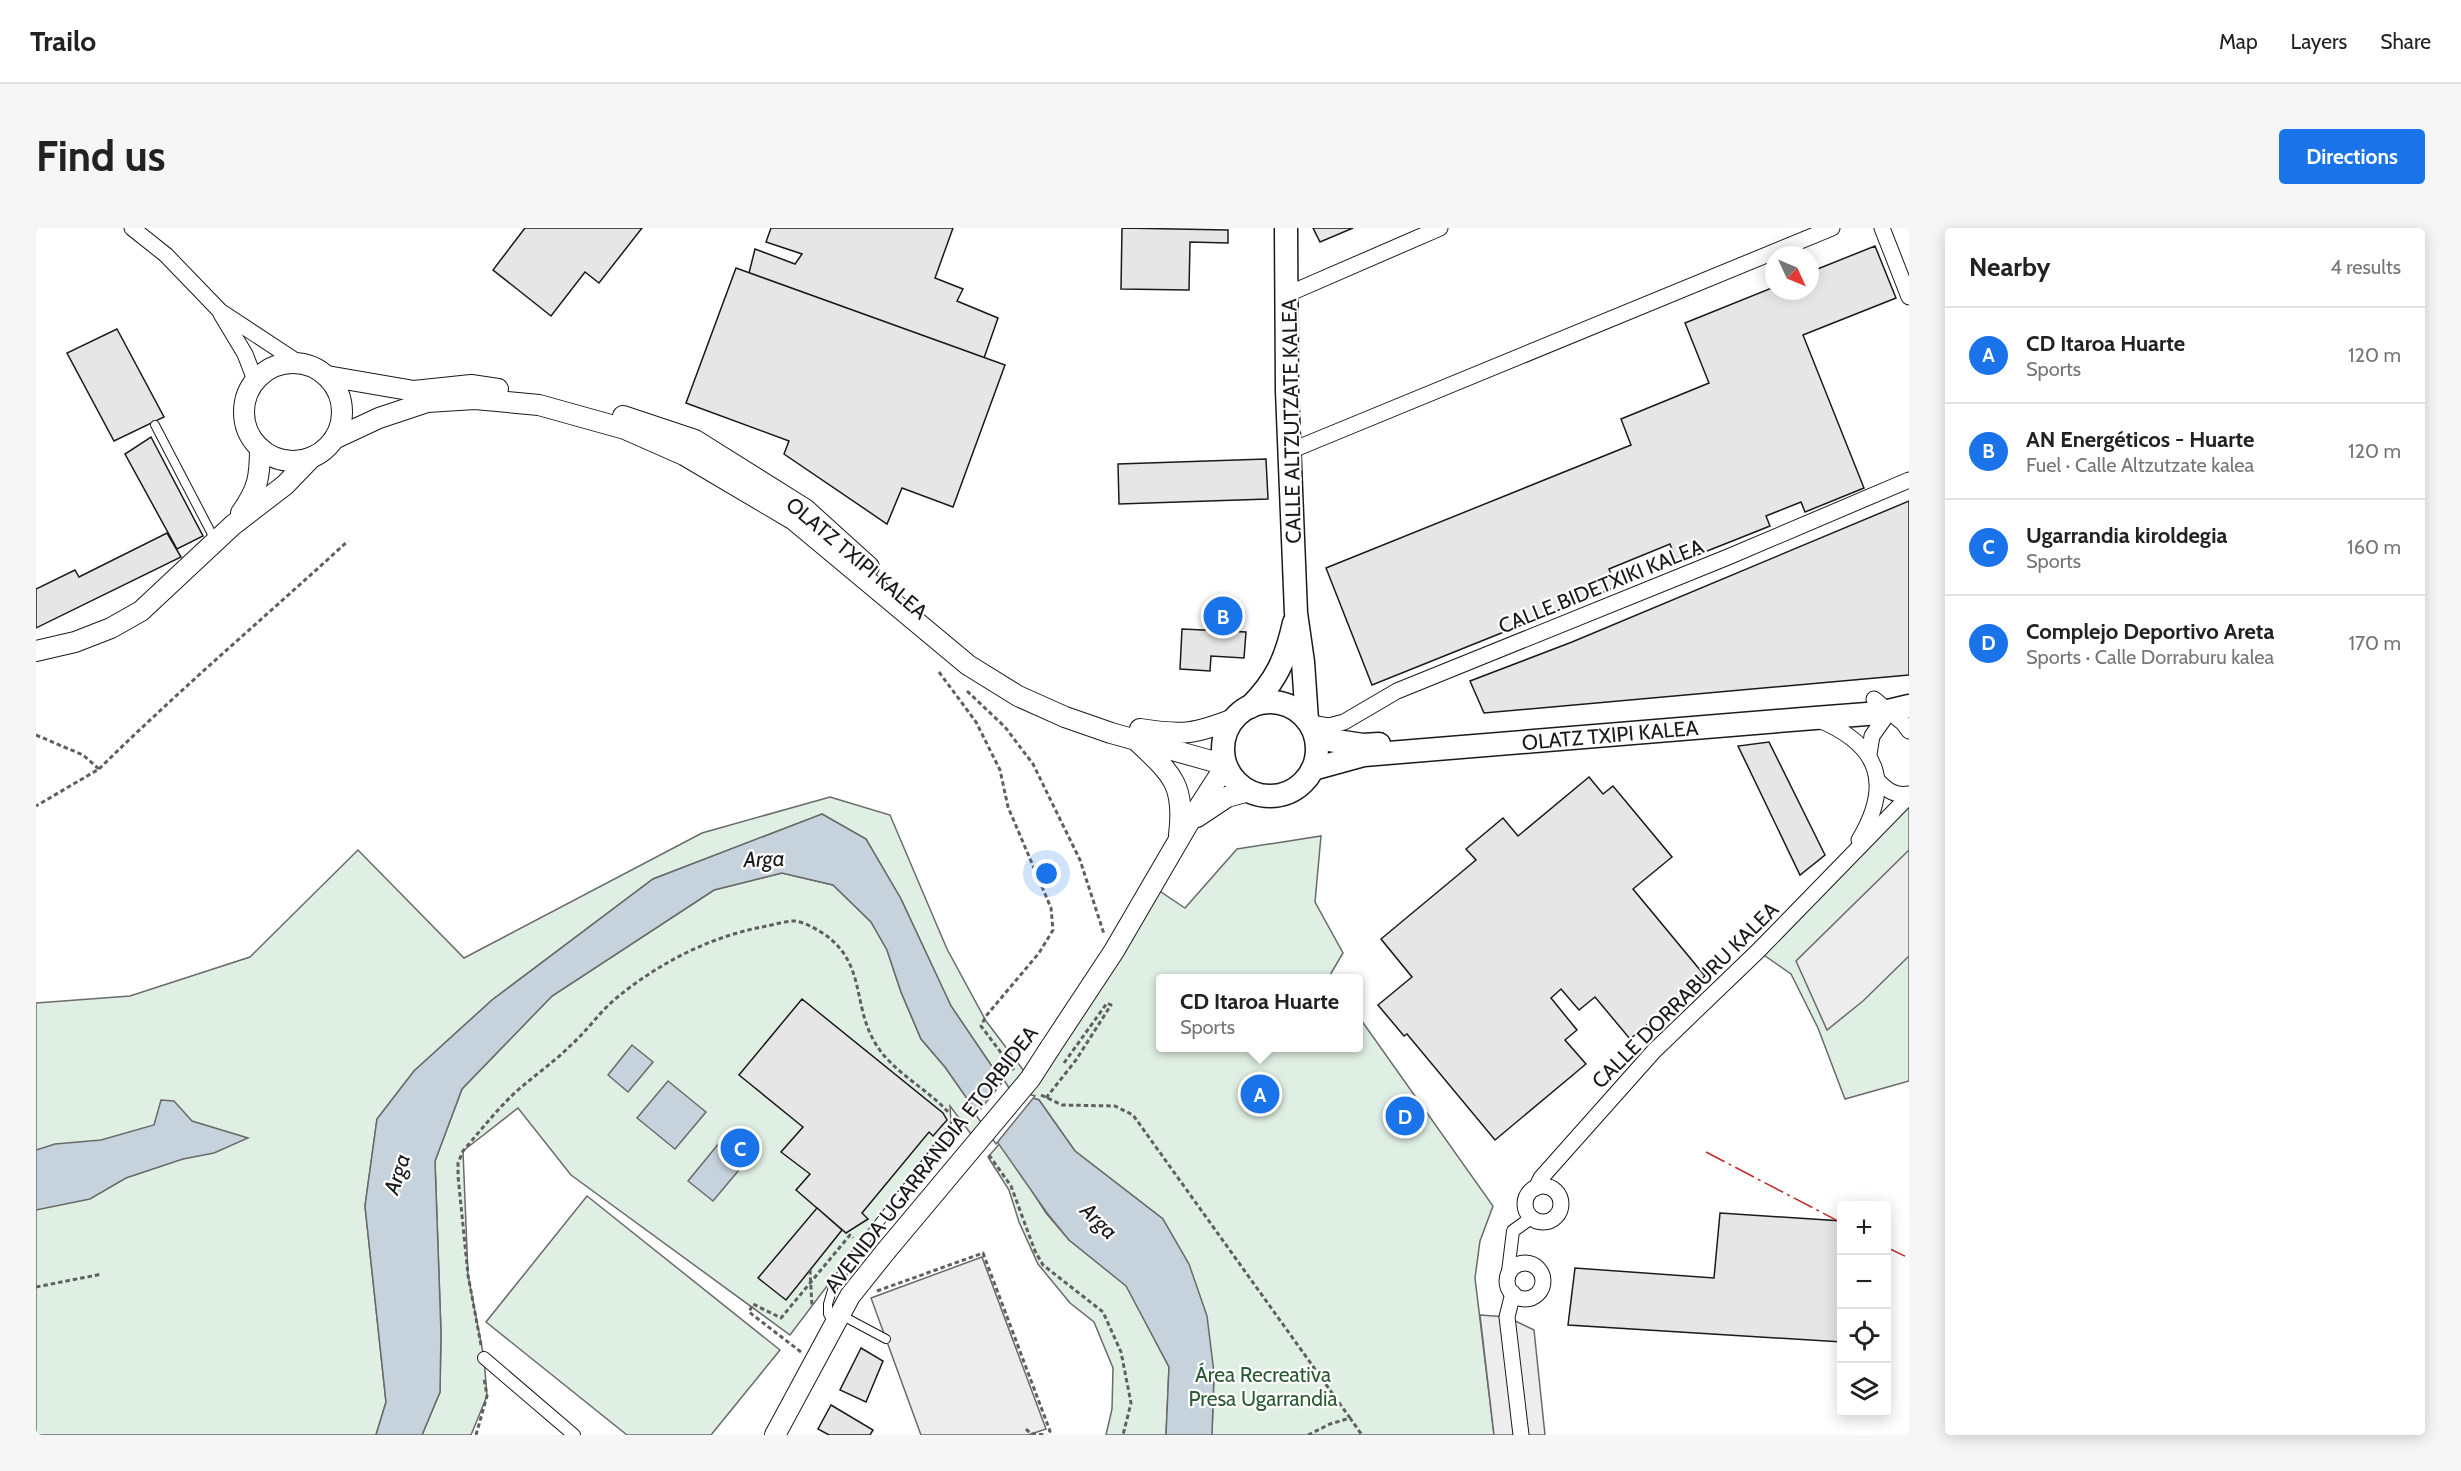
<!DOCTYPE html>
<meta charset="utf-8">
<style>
:root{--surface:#fff;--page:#f6f6f6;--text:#222;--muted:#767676;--line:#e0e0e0;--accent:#1a73e8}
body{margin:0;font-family:Cabin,sans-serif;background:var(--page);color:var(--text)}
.controls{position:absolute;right:18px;bottom:18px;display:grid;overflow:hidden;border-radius:6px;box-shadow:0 3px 15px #0003}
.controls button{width:54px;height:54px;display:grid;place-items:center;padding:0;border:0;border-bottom:2px solid var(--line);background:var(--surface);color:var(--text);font:30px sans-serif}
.compass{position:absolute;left:1729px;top:18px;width:54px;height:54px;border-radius:50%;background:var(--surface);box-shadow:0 3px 15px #0003;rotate:134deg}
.you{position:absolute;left:1011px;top:646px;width:21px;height:21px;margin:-15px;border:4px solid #fff;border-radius:50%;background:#1a73e8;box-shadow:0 0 0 9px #1a73e833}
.badge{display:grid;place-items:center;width:39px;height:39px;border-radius:50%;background:var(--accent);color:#fff;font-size:20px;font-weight:700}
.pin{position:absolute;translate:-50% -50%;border:3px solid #fff;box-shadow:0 2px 6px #0006}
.popup{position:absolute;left:1120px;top:746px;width:207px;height:78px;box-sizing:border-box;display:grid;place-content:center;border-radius:6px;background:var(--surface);filter:drop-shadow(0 2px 4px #0005);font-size:20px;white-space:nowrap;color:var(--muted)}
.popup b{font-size:22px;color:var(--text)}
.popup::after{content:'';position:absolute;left:50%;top:100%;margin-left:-12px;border:12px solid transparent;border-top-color:var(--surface)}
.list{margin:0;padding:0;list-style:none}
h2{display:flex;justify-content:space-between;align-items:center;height:78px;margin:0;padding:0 24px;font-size:26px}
h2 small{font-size:20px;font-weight:400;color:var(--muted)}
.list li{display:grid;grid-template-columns:39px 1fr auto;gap:18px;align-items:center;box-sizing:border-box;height:96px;padding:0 24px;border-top:2px solid var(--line)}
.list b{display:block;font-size:22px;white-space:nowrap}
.list p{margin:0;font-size:20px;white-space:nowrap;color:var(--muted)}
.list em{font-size:20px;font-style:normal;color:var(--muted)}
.icon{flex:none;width:33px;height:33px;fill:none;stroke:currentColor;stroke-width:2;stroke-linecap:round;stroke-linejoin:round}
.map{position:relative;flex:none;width:1873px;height:1207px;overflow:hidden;border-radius:6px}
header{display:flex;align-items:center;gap:36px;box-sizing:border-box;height:84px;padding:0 30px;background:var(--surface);border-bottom:2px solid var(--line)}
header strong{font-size:28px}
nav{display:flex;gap:33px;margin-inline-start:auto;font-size:21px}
.intro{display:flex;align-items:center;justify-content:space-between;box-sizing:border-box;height:144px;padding:0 36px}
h1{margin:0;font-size:42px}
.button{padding:15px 27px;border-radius:6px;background:var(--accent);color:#fff;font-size:21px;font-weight:700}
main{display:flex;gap:36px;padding:0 36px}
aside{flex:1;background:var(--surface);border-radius:6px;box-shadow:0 3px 15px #0003}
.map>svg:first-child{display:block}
</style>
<header>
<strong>Trailo</strong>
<nav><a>Map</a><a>Layers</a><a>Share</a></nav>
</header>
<div class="intro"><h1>Find us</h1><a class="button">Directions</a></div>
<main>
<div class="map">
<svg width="1873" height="1207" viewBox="0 0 1873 1207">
<rect width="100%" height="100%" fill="#fff"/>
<g fill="#e0efe3" stroke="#6a6a6a" stroke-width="1.5">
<polygon points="1873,568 1873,853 1809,871 1782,800 1755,746 1722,723"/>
<polygon points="794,569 854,587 911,721 950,793 994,851 1116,658 1149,680 1201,621 1285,608 1279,674 1307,725 1294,747 1296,750 1125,750 1125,820 1323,820 1323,789 1457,978 1444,1013 1439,1050 1458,1207 1176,1207 1178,1145 1127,991 1039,923 1003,872 972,862 915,778 866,673 830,611 786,586 617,651 456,772 378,843 341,891 329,978 350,1174 340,1207 0,1207 0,775 94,768 214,729 322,622 428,730 666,605"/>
<polygon points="746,645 797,657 835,694 851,722 865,764 885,811 909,839 952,900 941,914 914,878 915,894 754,1107 535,947 482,880 427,923 432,1047 448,1130 451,1168 435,1207 386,1207 404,1164 405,1105 399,933 426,861 516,768 678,662"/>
<polygon points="965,914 1010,985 1033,1012 1090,1057 1133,1139 1130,1207 1070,1207 1076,1181 1077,1140 1058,1094 1034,1075 1002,1036 983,994 973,962 952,929"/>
<polygon points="551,968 744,1122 675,1207 591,1207 450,1094"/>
</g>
<g fill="#ededed" stroke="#6a6a6a" stroke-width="1.5">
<polygon points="1873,622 1873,728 1827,773 1791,802 1760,733"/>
<polygon points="946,1029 1010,1201 992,1207 885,1207 835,1070"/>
<polygon points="1444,1087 1471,1089 1498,1102 1509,1207 1458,1207"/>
</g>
<g fill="#c6d2dc" stroke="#6a6a6a" stroke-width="1.5">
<polygon points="786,586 830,611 864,669 915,778 972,862 1003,872 1039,923 1127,991 1153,1036 1171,1088 1178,1145 1176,1207 1130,1207 1133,1139 1090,1058 1033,1012 1011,985 909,839 885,811 865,764 851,722 835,694 797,657 746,645 678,662 516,768 426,861 399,933 405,1105 404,1164 386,1207 340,1207 350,1174 329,978 341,891 378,843 456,772 617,651"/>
<polygon points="596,817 617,834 592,864 572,847"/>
<polygon points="632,853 670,884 639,921 601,890"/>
<polygon points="125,872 138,873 156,893 212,910 178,925 147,931 90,950 54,971 0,982 0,922 19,916 65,912 118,897"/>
<polygon points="693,903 718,924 677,973 652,953"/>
</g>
<polygon fill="#fff" stroke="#6a6a6a" stroke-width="1.5" points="968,852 973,860 999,868 960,916 940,887"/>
<g fill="#e6e6e6" stroke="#1a1a1a" stroke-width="1.5">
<polygon points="489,0 606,0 563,55 549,44 515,88 457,42"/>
<polygon points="735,0 917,0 899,50 927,61 921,73 962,90 948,130 713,45 719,21 759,36 766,26 730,14"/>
<polygon points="1086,0 1192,2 1192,15 1154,14 1153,62 1085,61"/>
<polygon points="1277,0 1317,0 1284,14"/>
<polygon points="1839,18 1860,70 1767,107 1828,260 1769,284 1765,274 1730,288 1734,298 1641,335 1634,316 1573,341 1580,359 1336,457 1290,340 1595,217 1585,191 1673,155 1649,95 1738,59 1738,63 1774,63 1774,44"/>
<polygon points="700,40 969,137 917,279 866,260 851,296 748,226 753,213 650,175"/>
<polygon points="81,101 128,189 78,213 31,125"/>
<polygon points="115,209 167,308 141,321 89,226"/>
<polygon points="1230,231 1232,271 1083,276 1082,236"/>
<polygon points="1873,273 1873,447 1448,485 1434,453 1536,414"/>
<polygon points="131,305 145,329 0,400 0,361 39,342 43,349"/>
<polygon points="1146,401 1210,404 1208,430 1175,428 1174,443 1144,441"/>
<polygon points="1733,514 1789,627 1764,647 1702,518"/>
<polygon points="1553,549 1567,566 1577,558 1636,629 1597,661 1669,748 1594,811 1559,769 1543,782 1525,761 1515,770 1541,802 1529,812 1550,836 1459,912 1371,806 1368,808 1342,777 1376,749 1345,711 1440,632 1430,621 1467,590 1482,608"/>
<polygon points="766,771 907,885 911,892 897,908 893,904 826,985 832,991 810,1005 760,962 774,946 745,924 767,899 703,847"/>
<polygon points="781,980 806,1002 750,1072 722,1050"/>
<polygon points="1684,985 1806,993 1806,1114 1532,1097 1539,1040 1678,1050"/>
<polygon points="825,1120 847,1133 830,1174 804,1162"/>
<polygon points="795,1177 837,1202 834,1207 793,1207 782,1201"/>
</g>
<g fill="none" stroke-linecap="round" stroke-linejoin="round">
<g stroke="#1a1a1a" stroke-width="10">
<g id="service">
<polyline points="119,197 179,312"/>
<polyline points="805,1087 850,1111"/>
<polyline points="797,1095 792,1086 792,1076 797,1059 825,1018 922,894"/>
</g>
</g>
<g stroke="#1a1a1a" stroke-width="14">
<g id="pedestrian">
<polyline points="1471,1052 1477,1003 1495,990"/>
<polyline points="448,1130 538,1207"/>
</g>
</g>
<g stroke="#1a1a1a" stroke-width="17">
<g id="minor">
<polyline points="96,0 130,27 184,83 263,135"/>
<polyline points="1846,0 1873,69"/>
<polyline points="1252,66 1404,0"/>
<polyline points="185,86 209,126 219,152"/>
<polyline points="1254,223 1796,0"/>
<polyline points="1838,471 1867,495 1873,503"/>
<path d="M1783,492C1843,517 1857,555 1823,612"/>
<polyline points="1274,495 1293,498 1308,494 1361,463 1692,329 1873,252"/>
<polyline points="1833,526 1836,508 1855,481"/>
<path d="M1842,553C1852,563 1859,568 1873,566"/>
<circle cx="1507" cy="976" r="18"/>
<polyline points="1500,960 1505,950 1618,823 1722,723 1873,568"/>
<circle cx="1489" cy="1053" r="18"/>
<polyline points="1477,1065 1471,1089 1485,1207"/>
</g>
</g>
<g stroke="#1a1a1a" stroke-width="22">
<g id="tertiary">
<circle cx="257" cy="184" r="49"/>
<polyline points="291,148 378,163 435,157 462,161"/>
<polyline points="587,188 659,212 769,281 833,339"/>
<polyline points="298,211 343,190 391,174 439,171 503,177 589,201 648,227 758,292 932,437 982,468 1029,489 1075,505 1190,537 1152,596 1078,723 1014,820"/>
<path d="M205,285C222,261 224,249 224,220"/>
<polyline points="0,423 39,414 75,400 105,383 197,297 249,257 276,229"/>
<path d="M1104,501C1148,508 1159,506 1200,490"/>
<path d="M1102,514C1137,547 1149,557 1143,607"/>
<polyline points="1161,589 1191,569 1213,563"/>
<polyline points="739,1207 814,1068 850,1023"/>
</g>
</g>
<g stroke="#1a1a1a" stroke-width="25">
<g id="secondary">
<polyline points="1250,0 1251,163 1260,385 1267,434 1271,492"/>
<circle cx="1234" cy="521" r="47"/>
<path d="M1214,479C1240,453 1250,431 1258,395"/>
<polyline points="1280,510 1327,517 1343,516"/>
<polyline points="1277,541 1328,527 1779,490 1844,485 1873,478"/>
</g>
</g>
<g stroke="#5f5f5f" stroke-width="3" stroke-dasharray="4.5 3" stroke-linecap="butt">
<polyline points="903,444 940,494 964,542 972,579 1015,680 1017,702 1003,725 950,788 945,798 978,842"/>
<polyline points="931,463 969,499 997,536 1044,632 1068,706"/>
<polyline points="0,507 47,527 63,541 0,578"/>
<path d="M63,541C143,462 229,389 312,313"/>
<polyline points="1005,867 1026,877 1079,878 1097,887 1314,1190"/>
<polyline points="1010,870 1040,832 1075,777 1071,775 1028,835"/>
<polyline points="953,927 975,958 999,1023 1007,1037 1067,1084 1085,1124 1095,1175 1087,1207"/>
<polyline points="0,1059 66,1046"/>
<polyline points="841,1063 947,1025 1014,1203 1011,1207"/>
<path d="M445,1117L432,1047L422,948V935L427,923C445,902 462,880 482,862C499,847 518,834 534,818C550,804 562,786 578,772C622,735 675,708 731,698C740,696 750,693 758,693C769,694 782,702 791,708C829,737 817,776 838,813C854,843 891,860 913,885"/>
<polyline points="765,1124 713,1084 717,1076 745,1090 814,1007 817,1010"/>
<polyline points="990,1201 995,1206 1010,1207"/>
<polyline points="440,1207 451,1168 448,1150"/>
<polyline points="1272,1207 1294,1196 1314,1190 1326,1207"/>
</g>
<use href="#service" stroke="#fff" stroke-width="8"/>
<use href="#pedestrian" stroke="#fff" stroke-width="12"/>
<use href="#minor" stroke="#fff" stroke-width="15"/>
<use href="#tertiary" stroke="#fff" stroke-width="20"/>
<use href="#secondary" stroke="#fff" stroke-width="22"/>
<g stroke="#1a1a1a" stroke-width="22" stroke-linecap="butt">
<polyline id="tertiary-bridge" points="850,1023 994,851 1014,820"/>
</g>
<polyline stroke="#5f5f5f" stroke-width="3" stroke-dasharray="4.5 3" stroke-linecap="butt" points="774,1042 776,1078"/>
<use href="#tertiary-bridge" stroke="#fff" stroke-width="20"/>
<g stroke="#c62828" stroke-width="1.5" stroke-dasharray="21 4.5 3 4.5" stroke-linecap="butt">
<polyline points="1670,924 1806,995"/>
<polyline points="1850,1019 1873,1030"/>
</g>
</g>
<g text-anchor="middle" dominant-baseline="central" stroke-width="4.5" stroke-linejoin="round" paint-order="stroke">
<g font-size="21" fill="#1a1a1a" stroke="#fff">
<text transform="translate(1255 193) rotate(-91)">CALLE ALTZUTZATE KALEA</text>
<text transform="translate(821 330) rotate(40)">OLATZ TXIPI KALEA</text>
<text transform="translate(1565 358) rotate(-22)">CALLE BIDETXIKI KALEA</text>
<text transform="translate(1574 507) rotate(-5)">OLATZ TXIPI KALEA</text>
<text transform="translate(1649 767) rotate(-45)">CALLE DORRABURU KALEA</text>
<text transform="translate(895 931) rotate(-52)">AVENIDA UGARRANDIA ETORBIDEA</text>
</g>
<g font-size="21" fill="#2b5a34" stroke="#fff">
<text x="1227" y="1146">Área Recreativa<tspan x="1227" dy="24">Presa Ugarrandia</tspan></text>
</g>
<g font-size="22" font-style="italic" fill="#1a1a1a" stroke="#fff">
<text transform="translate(728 631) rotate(-2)">Arga</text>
<text transform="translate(361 946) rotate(-72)">Arga</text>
<text transform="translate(1063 993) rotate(44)">Arga</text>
</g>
</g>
</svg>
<div class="controls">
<button>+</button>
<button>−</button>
<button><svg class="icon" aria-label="locate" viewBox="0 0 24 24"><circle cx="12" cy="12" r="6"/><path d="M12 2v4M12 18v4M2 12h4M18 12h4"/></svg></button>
<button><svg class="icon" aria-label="layers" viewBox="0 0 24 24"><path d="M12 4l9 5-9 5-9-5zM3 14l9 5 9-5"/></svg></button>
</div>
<svg class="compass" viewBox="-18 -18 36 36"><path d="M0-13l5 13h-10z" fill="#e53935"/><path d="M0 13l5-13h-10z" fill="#767676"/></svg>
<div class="you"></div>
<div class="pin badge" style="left:1224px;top:866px">A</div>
<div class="popup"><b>CD Itaroa Huarte</b>Sports</div>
<div class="pin badge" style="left:1187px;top:388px">B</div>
<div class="pin badge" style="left:704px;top:920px">C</div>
<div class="pin badge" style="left:1369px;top:888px">D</div>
</div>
<aside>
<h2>Nearby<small>4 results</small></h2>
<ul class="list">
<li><span class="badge">A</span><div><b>CD Itaroa Huarte</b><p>Sports</p></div><em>120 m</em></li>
<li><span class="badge">B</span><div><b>AN Energéticos - Huarte</b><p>Fuel · Calle Altzutzate kalea</p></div><em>120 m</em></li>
<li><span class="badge">C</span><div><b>Ugarrandia kiroldegia</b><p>Sports</p></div><em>160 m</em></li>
<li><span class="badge">D</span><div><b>Complejo Deportivo Areta</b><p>Sports · Calle Dorraburu kalea</p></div><em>170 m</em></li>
</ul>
</aside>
</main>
